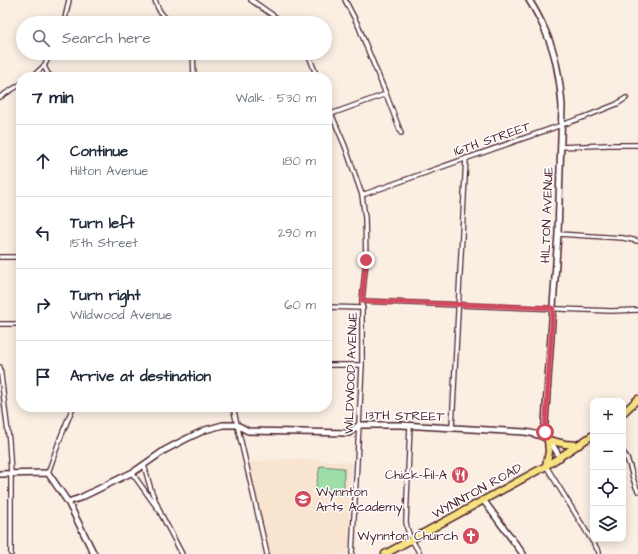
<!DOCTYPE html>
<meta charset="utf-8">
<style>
:root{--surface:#fff;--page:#f6f6f7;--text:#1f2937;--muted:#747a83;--line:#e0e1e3}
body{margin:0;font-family:"Architects Daughter",sans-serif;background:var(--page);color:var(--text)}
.controls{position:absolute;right:12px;bottom:12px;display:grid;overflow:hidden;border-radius:8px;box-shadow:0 2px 10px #0003}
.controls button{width:36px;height:36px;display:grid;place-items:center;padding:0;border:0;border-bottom:1px solid var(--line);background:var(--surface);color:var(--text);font:20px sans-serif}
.stop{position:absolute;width:12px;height:12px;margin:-9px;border:3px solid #d1495b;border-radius:50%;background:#fff}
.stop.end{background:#d1495b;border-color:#fff;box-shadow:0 1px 4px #0008}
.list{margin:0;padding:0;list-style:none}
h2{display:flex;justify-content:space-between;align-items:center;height:52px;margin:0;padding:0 16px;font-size:17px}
h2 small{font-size:13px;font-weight:400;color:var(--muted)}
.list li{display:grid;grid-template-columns:26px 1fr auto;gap:12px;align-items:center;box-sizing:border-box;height:72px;padding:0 16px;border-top:1px solid var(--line)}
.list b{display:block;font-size:15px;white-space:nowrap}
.list p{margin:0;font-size:13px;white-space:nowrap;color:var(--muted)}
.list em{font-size:13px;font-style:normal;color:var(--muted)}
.icon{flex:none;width:22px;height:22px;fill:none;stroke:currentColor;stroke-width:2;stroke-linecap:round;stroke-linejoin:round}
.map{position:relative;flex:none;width:638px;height:554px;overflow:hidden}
.search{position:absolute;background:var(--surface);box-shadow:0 2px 10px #0003;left:16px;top:16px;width:316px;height:44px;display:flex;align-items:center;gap:10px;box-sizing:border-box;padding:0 14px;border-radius:22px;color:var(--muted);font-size:15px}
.panel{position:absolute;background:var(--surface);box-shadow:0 2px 10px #0003;left:16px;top:72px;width:316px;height:340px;border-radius:16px}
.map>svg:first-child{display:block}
</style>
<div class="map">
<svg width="638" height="554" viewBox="0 0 638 554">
<rect width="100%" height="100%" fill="#fbefe3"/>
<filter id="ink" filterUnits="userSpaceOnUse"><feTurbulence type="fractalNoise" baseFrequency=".025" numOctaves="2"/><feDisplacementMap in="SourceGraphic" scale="8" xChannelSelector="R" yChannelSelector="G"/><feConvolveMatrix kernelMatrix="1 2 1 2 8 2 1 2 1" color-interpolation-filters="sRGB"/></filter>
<g filter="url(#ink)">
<polygon fill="#f8e4cf" points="286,459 351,462 348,554 271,554 266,537 249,462"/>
<polygon fill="#9edfa9" stroke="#747f6a" points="320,466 344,468 344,495 315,492"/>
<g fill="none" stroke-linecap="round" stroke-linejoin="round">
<g stroke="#4a1f2b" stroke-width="6">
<g id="street">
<path d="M155,0C158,11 163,17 172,23"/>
<polyline points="251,0 284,23"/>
<polyline points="345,0 359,27 365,43 386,94 401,133"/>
<polyline points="64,23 69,0"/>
<polyline points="193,53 194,77"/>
<polyline points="308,53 317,77"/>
<polyline points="44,66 48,74 52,77"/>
<polyline points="32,77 44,66 51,53"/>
<polyline points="0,97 21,84"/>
<polyline points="327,104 345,146 352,166 362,195 365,218 366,260 362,301 362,365 359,425 352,554"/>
<polyline points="331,114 386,94"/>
<polyline points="560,147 608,145 638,145"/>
<polyline points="362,195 587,116 617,104 626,98"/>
<polyline points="558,234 623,238 638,241"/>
<polyline points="0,257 21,257"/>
<polyline points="362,301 611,311 638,310"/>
<polyline points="327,307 363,308"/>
<polyline points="0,324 21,324"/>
<polyline points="327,365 362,365"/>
<polyline points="0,367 9,441 11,474 11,554"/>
<polyline points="233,407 267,554"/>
<path d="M410,425L406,522C407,534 414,543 420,554"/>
<polyline points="452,427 466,158"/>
<path d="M623,452C632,463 631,479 638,491"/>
<polyline points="144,465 151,490 161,514 182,554"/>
<polyline points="546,466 599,552 599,554"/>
<polyline points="48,473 60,439 73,407"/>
<polyline points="132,473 158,509"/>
</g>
</g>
<g stroke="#4a1f2b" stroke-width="8">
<g id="secondary">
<path d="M529,0C540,17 552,43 556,63C559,77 561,92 562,106L558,234L544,437"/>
<polyline points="0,474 48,473 68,502 94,554"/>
<polyline points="484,501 523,554"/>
<path d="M68,502L80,498L135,471L165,450L186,439L205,430L223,425H237L248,431L349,433L359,425H401L525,432C546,435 551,440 560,458"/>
</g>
</g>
<g stroke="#4a1f2b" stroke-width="9">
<g id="primary">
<polyline points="623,413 638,399"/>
<polyline points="546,466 549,452 548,440 565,444 579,445"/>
<polyline points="385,554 546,466 593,435"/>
</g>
</g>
<use href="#street" stroke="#fff" stroke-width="3.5"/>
<use href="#secondary" stroke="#fff" stroke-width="5"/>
<use href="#primary" stroke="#f7e281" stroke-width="6"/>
</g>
</g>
<g fill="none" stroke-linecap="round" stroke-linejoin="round" filter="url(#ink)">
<polyline stroke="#d1495b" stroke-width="5" points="366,260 362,301 553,308 545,432"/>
</g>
<defs>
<g id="restaurant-disc" transform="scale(0.9)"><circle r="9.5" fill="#d1495b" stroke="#fff"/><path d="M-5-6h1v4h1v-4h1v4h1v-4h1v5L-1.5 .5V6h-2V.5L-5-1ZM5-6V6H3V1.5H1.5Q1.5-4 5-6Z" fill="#fff"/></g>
<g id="school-disc" transform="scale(0.9)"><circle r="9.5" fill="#d1495b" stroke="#fff"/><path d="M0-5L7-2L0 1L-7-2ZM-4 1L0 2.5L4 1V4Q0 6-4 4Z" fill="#fff"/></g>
<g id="church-disc" transform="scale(0.9)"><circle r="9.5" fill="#d1495b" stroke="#fff"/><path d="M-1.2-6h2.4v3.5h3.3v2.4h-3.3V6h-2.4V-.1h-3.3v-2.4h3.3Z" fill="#fff"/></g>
</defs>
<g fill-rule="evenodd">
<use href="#restaurant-disc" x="460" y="475"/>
<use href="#school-disc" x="303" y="499"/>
<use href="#church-disc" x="471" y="536"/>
</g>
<g text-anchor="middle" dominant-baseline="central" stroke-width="3" stroke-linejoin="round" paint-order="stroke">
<g font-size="13" fill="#4a1f2b" stroke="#fff">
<text transform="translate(492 139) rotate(-19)">16TH STREET</text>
<text transform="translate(547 215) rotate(-88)">HILTON AVENUE</text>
<text transform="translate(351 373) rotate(-88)">WILDWOOD AVENUE</text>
<text transform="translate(405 416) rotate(1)">13TH STREET</text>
<text transform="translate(477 491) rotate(-29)">WYNNTON ROAD</text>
</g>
<g font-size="13" fill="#4a1f2b" stroke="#fff" text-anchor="end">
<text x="447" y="475">Chick-fil-A</text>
<text x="316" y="492" text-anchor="start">Wynnton<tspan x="316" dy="15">Arts Academy</tspan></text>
<text x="458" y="536">Wynnton Church</text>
</g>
</g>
</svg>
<div class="controls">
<button>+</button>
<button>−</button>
<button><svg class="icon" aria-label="locate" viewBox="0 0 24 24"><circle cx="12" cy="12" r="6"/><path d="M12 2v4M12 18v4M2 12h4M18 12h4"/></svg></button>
<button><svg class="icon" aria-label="layers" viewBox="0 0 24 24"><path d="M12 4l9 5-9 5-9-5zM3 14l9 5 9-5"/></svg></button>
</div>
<div class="stop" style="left:545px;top:432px"></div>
<div class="stop end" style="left:366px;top:260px"></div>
<div class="search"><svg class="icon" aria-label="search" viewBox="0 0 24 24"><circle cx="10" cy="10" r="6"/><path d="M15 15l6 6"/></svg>Search here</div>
<section class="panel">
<h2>7 min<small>Walk · 530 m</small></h2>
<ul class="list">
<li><svg class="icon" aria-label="ahead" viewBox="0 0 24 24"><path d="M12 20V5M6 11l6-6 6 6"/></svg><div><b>Continue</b><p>Hilton Avenue</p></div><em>180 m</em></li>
<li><svg class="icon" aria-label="left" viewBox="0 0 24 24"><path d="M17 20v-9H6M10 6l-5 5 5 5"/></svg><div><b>Turn left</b><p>15th Street</p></div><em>290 m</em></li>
<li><svg class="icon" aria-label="right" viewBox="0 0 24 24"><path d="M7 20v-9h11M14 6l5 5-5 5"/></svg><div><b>Turn right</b><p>Wildwood Avenue</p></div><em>60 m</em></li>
<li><svg class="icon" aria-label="arrive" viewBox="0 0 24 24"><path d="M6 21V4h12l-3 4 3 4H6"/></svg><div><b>Arrive at destination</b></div></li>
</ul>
</section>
</div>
